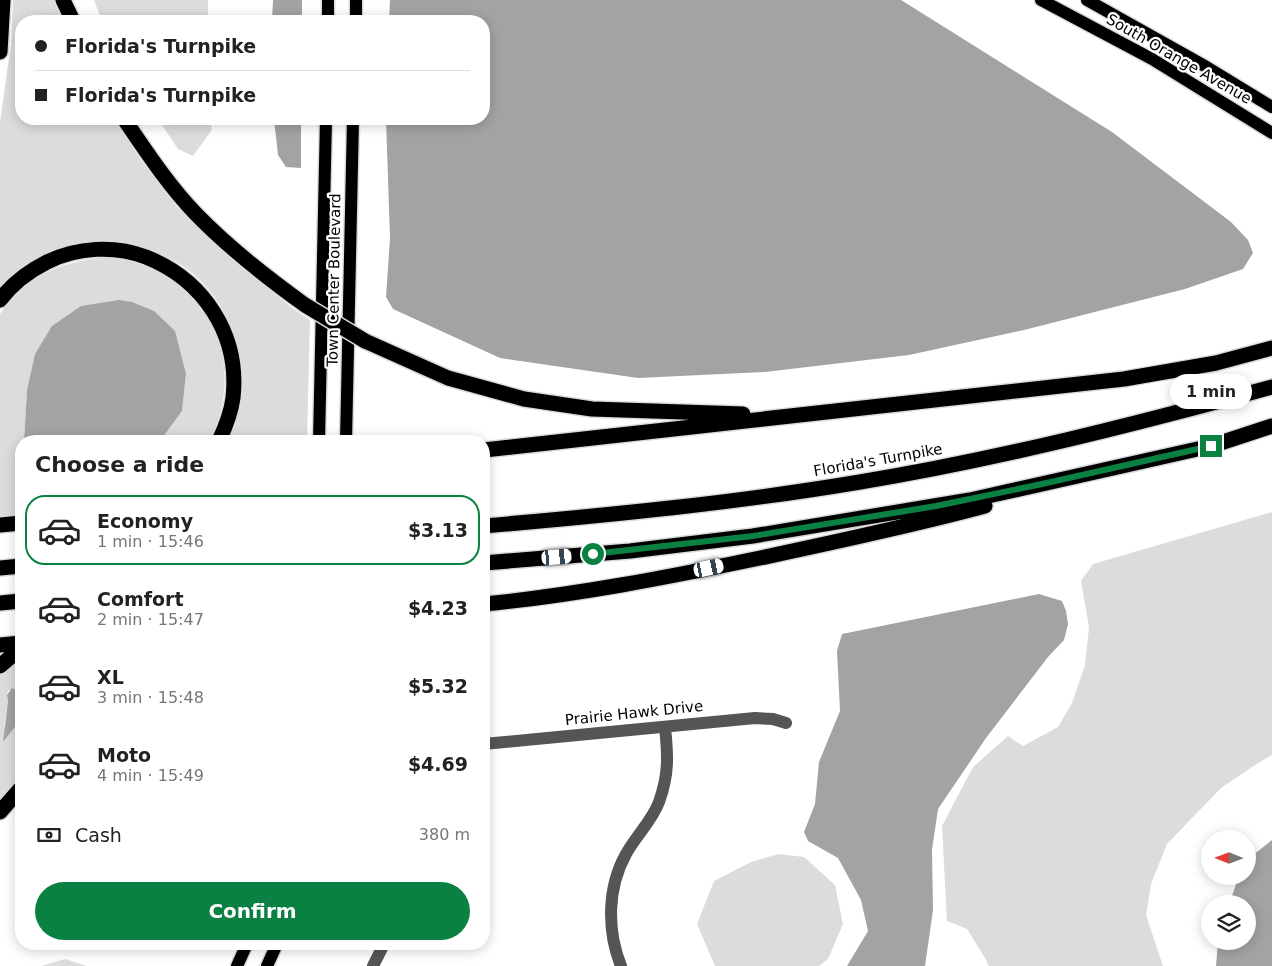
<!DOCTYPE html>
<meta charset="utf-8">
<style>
:root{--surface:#fff;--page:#f2f2f2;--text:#222;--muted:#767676;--line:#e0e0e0;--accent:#0b8043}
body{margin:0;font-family:"DejaVu Sans",sans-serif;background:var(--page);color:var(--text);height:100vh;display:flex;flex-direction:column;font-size:19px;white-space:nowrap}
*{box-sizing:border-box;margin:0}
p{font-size:16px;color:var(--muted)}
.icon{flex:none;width:28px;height:28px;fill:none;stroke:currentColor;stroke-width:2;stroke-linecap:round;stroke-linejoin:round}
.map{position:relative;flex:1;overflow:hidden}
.drawer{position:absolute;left:15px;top:435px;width:475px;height:515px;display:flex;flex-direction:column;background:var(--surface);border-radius:20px;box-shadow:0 2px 12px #0003}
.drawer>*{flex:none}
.banner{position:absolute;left:15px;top:15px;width:475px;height:110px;border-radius:20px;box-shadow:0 2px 12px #0003;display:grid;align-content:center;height:110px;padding:0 20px;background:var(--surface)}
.needle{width:32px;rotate:271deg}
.tools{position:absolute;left:1201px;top:830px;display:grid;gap:10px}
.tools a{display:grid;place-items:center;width:55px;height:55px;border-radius:50%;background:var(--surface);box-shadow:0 2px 12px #0003;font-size:25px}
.end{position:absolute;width:22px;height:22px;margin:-11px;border:6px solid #0b8043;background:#fff;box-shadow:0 0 0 2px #fff}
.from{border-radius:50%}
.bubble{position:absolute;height:35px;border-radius:18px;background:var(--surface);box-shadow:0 2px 12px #0003;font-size:16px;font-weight:800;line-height:35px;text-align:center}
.car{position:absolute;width:15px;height:30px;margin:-15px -8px;border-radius:6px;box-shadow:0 0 4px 1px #0007;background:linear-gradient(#fff 24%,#345 0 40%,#fff 0 76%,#345 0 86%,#fff 0)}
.banner b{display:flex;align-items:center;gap:18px;height:48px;font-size:19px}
.banner b+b{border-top:1px solid var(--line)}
.banner i{width:12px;height:12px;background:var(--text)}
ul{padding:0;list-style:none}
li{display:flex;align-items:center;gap:15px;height:70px;margin:0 10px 8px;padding:0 10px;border:2px solid transparent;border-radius:20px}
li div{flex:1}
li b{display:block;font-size:19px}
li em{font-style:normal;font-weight:800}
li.selected{border-color:var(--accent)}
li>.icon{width:45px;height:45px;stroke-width:1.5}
h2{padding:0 20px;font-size:22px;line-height:60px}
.pay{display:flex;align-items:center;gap:12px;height:55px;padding:0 20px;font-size:19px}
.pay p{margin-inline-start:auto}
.button{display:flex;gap:10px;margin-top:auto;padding:10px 20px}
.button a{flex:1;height:58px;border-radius:30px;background:var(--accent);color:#fff;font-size:20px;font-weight:800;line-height:58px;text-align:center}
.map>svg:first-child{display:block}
.green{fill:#dcdcdc}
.water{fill:#a3a3a3}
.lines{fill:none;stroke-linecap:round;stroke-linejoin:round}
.major-casing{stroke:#dbdbdb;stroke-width:15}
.highway-casing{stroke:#dbdbdb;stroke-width:18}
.minor{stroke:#555;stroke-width:12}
.major{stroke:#000;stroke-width:12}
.highway{stroke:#000;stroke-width:15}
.highway-bridge-casing{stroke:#dbdbdb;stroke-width:18;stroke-linecap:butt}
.highway-bridge{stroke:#000;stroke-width:15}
.route{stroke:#0b8043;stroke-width:6}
.labels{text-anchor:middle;stroke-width:4.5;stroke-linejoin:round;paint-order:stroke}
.street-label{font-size:15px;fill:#000;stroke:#fff}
</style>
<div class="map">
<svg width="1272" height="966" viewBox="0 0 1272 966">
<rect width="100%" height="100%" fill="#fff"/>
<!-- green -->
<path class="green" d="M13 0H54L62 21H21V119H114L143 163 177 207 225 253 292 308 310 320 307 441H228C242 414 246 379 238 349 232 324 221 302 203 283 158 236 79 229 25 265 16 272 8 280 0 288V122L11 44Z
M94 0H208V21H102Z
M158 119H210L212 130 193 156 178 149Z
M110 257C127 260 145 264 161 272 223 304 241 382 209 441H160L182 411 186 374 35 354 27 390 24 441H21V518L0 520V314C26 275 65 260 110 257Z
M1272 512V755L1255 765 1221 788 1167 844 1151 884 1146 915 1163 966H989L985 958 967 929 947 921 942 826 973 767 1008 736 1023 746 1058 727 1072 703 1085 665 1089 627 1081 581 1093 564Z
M21 652V691L15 688 8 691 7 695 8 701 4 727 16 724 21 719V776L0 800V654Z
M778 854 804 857 835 885 843 924 828 959 819 966H715L697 924 714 881 751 862Z
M65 959 87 966H41Z"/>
<!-- water -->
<path class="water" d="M273 0H302V21H272Z
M390 0H901L1112 132 1231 222 1248 240 1253 253 1243 269 1185 289 1024 330 909 355 765 372 638 378 500 358 393 309 386 297 390 238 386 119H484V21H389Z
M274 119H301V168L286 167 278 155Z
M119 300 132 302 154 311 175 331 186 374 182 411 160 441H24L27 390 35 354 52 326 81 306Z
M1039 594 1062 601 1066 611 1068 624 1064 640 1048 657 986 738 938 809 932 850 933 910 925 966H847L868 931 861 900 838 858 808 841 804 832 815 804 819 762 840 711 837 651 842 634Z
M12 688 21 691V719L3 742 8 701 7 695Z
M1272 840V966H1216L1218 941H1248V904H1229L1239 876H1248V859Z"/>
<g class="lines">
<!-- major casing -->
<g class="major-casing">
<path id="major" d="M1041 0 1152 59 1272 133
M1087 0 1203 65 1272 107
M328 21V0
M356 21V0
M319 441 326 119
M346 441 353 119
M237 966 247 944
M267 966 277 944"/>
</g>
<!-- highway casing -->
<g class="highway-casing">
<path id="highway" d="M63 0 73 21
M0 52 3 0
M124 119C146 151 168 185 196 214 229 248 266 277 305 305
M0 300C12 284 29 271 47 262 77 247 115 245 146 257 204 280 240 335 233 398 231 413 225 428 219 441
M365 341 448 378 524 399 592 409 743 414
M484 450 1124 379 1216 363 1272 348
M0 525 21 523
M484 526C610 515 735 503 860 482 999 459 1136 424 1272 387
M484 563 630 551 753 536 970 500 1211 446 1272 426
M0 568 21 566
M0 603 21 601
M484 604C577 595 669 577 760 558 835 542 911 526 985 506
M0 645 21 643
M0 666 21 648
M0 812 21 788"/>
</g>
<!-- minor -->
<path class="minor" d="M484 744 755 718 773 719 786 723
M373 966 384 944
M621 966C607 931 607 888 626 854 635 837 652 821 659 802 669 774 668 756 665 727"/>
<!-- major -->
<use href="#major" class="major"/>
<!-- highway -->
<use href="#highway" class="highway"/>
<!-- highway-bridge casing -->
<g class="highway-bridge-casing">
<path id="highway-bridge" d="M305 305 365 341"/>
</g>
<!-- highway-bridge -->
<use href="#highway-bridge" class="highway-bridge"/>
</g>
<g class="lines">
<!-- route -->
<path class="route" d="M593 554 753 536 936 506 1042 484 1211 446"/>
</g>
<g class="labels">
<!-- street labels -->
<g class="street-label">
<text transform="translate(1179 59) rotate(30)" y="5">South Orange Avenue</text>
<text transform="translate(334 280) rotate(-89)" y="5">Town Center Boulevard</text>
<text transform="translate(878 460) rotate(-10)" y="5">Florida's Turnpike</text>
<text transform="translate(634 713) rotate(-6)" y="5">Prairie Hawk Drive</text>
</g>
</g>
</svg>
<div class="tools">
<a><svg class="needle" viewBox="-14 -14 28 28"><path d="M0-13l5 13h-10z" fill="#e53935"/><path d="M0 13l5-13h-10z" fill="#767676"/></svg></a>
<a><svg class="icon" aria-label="layers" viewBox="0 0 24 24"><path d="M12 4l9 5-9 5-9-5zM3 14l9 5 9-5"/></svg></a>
</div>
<i class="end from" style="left:593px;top:554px"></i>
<i class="end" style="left:1211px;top:446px"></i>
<div class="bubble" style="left:1170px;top:374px;width:82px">1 min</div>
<i class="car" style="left:557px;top:557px;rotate:85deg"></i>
<i class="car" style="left:709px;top:568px;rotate:78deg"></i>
<div class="banner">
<b><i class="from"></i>Florida's Turnpike</b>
<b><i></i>Florida's Turnpike</b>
</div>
<section class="drawer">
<h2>Choose a ride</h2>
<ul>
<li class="selected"><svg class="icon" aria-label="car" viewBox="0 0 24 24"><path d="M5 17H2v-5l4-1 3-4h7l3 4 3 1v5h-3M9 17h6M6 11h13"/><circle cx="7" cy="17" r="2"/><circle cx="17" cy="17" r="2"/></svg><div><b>Economy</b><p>1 min · 15:46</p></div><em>$3.13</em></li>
<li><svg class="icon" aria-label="car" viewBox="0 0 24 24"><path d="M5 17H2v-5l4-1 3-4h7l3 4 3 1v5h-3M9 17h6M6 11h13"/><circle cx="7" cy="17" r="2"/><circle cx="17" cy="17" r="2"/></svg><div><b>Comfort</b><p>2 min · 15:47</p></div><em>$4.23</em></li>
<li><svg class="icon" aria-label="car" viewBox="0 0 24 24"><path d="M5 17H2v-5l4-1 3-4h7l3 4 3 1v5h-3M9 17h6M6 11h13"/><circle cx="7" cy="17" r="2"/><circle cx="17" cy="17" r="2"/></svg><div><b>XL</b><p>3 min · 15:48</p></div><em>$5.32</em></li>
<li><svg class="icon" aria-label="car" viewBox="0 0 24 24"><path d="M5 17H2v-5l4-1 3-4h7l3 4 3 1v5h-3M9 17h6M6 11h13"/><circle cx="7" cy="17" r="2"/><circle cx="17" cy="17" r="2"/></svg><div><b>Moto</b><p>4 min · 15:49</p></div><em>$4.69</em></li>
</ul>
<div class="pay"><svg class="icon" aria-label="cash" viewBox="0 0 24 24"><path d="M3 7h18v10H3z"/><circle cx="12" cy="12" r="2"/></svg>Cash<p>380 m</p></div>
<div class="button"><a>Confirm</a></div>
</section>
</div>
